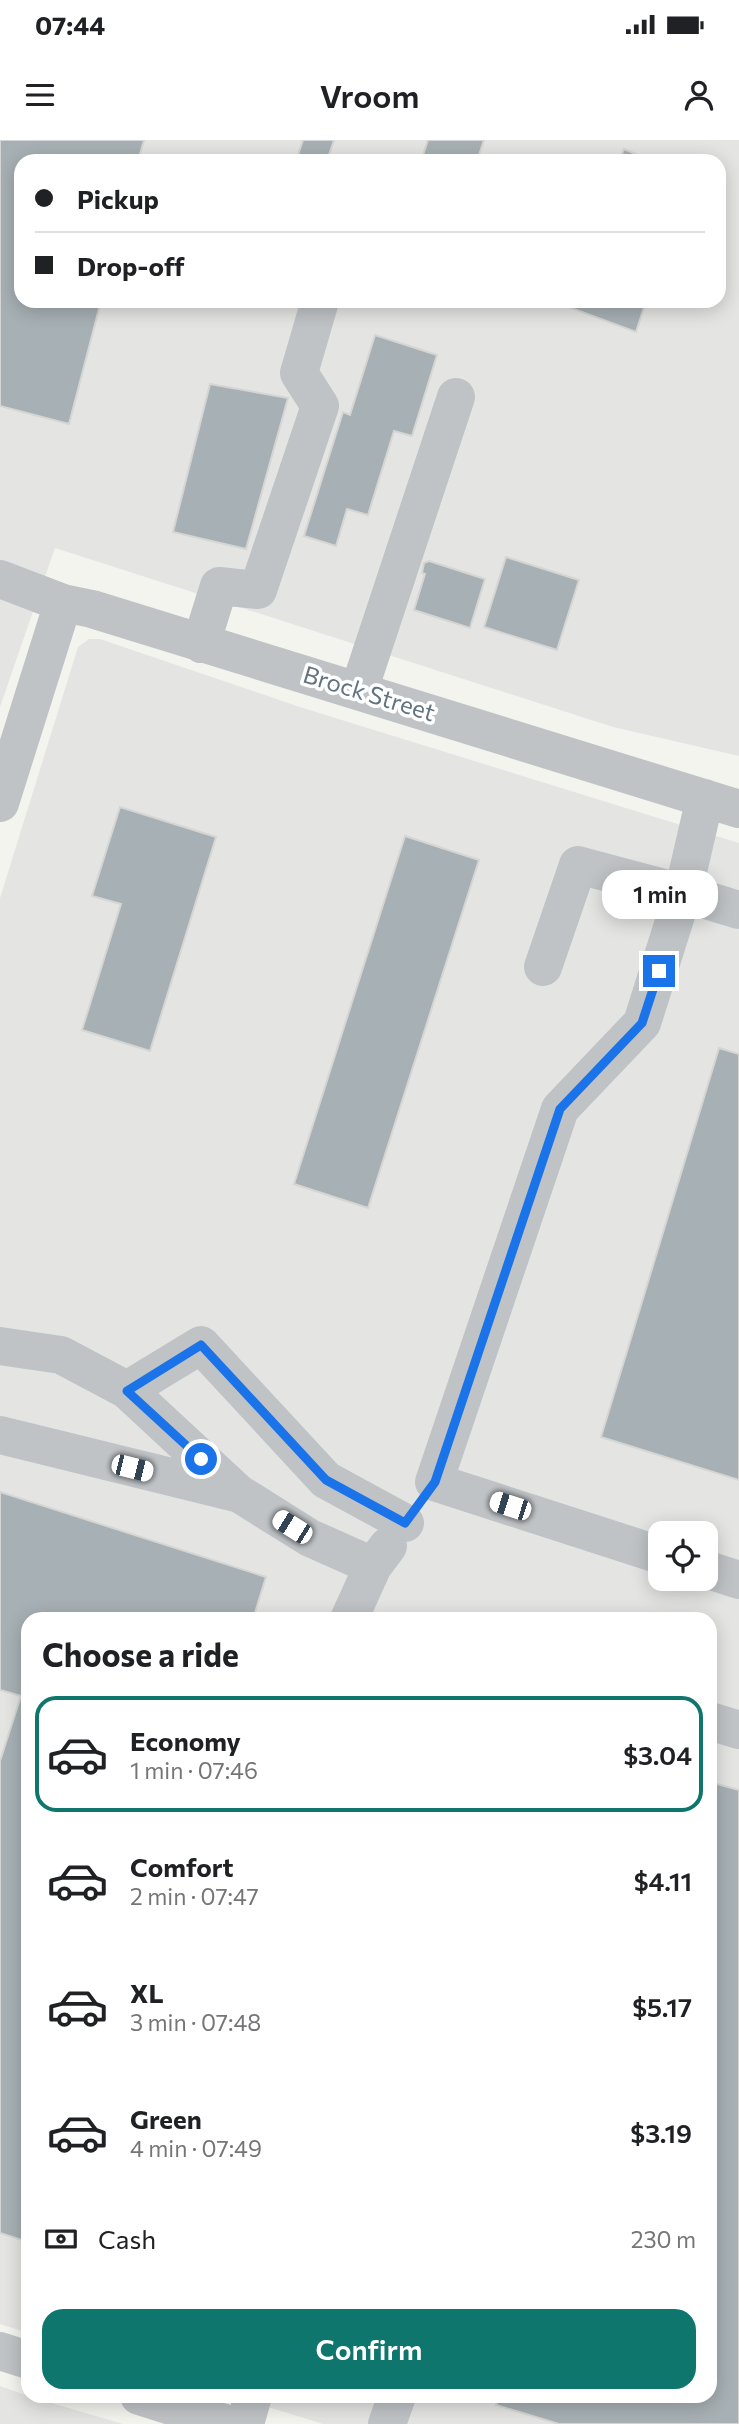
<!DOCTYPE html>
<meta charset="utf-8">
<style>
:root{--surface:#fff;--page:#f2f2f2;--text:#202124;--muted:#757577;--line:#e0e0e0;--accent:#0f766e}
body{margin:0;font-family:Commissioner,sans-serif;background:var(--page);color:var(--text);height:100vh;display:flex;flex-direction:column;font-size:26px;white-space:nowrap}
*{box-sizing:border-box;margin:0}
p{font-size:23px;color:var(--muted)}
.icon{flex:none;width:38px;height:38px;fill:none;stroke:currentColor;stroke-width:2;stroke-linecap:round;stroke-linejoin:round}
.map{position:relative;flex:1;overflow:hidden}
.details{position:absolute;left:21px;top:1472px;width:696px;height:791px;display:flex;flex-direction:column;background:var(--surface);border-radius:21px;box-shadow:0 4px 18px #0003}
.details>*{flex:none}
.banner{position:absolute;left:14px;top:14px;width:712px;height:154px;border-radius:21px;box-shadow:0 4px 18px #0003;display:grid;align-content:center;height:154px;padding:0 21px;background:var(--surface)}
.controls{position:absolute;left:648px;top:1381px;display:grid;gap:14px}
.controls a{display:grid;place-items:center;width:70px;height:70px;border-radius:14px;background:var(--surface);box-shadow:0 4px 18px #0003;font-size:35px}
.end{position:absolute;width:32px;height:32px;margin:-16px;border:9px solid #1a73e8;background:#fff;box-shadow:0 0 0 4px #fff}
.from{border-radius:50%}
.bubble{position:absolute;height:49px;border-radius:21px;background:var(--surface);box-shadow:0 4px 18px #0003;font-size:23px;font-weight:600;line-height:49px;text-align:center}
.car{position:absolute;width:21px;height:42px;margin:-21px -10px;border-radius:9px;box-shadow:0 0 5px 2px #0007;background:linear-gradient(#fff 24%,#345 0 40%,#fff 0 76%,#345 0 86%,#fff 0)}
.banner b{display:flex;align-items:center;gap:24px;height:66px;font-size:26px}
.banner b+b{border-top:2px solid var(--line)}
.banner i{width:18px;height:18px;background:var(--text)}
ul{padding:0;list-style:none}
li{display:flex;align-items:center;gap:21px;height:116px;margin:0 14px 10px;padding:0 7px;border:4px solid transparent;border-radius:21px}
li div{flex:1}
li b{display:block;font-size:26px}
li em{font-style:normal;font-weight:600}
li.current{border-color:var(--accent)}
li>.icon{width:63px;height:63px;stroke-width:1.5}
h2{padding:0 21px;font-size:32px;line-height:84px}
.pay{display:flex;align-items:center;gap:18px;height:77px;padding:0 21px;font-size:26px}
.pay p{margin-inline-start:auto}
.action{display:flex;gap:14px;margin-top:auto;padding:14px 21px}
.action a{flex:1;height:80px;border-radius:21px;background:var(--accent);color:#fff;font-size:28px;font-weight:600;line-height:80px;text-align:center}
.status{display:flex;justify-content:space-between;align-items:center;height:49px;padding:0 35px;background:var(--surface);direction:ltr}
.status svg{height:19px;fill:currentColor}
header{display:flex;justify-content:space-between;align-items:center;height:91px;padding:0 21px;background:var(--surface);font-size:32px;font-weight:600}
.map>svg:first-child{display:block}
.built{fill:#e4e5e3;fill-rule:evenodd}
.building{fill:#a7b0b4;stroke:#d5d5d3;stroke-width:2}
.lines{fill:none;stroke-linecap:round;stroke-linejoin:round}
.minor{stroke:#bfc3c6;stroke-width:38}
.route{stroke:#1a73e8;stroke-width:9}
.labels{text-anchor:middle;stroke-width:7;stroke-linejoin:round;paint-order:stroke}
.street-label{font-size:24px;fill:#627481;stroke:#fff}
</style>
<div class="status"><b>07:44</b><svg viewBox="0 0 49 12"><path d="M0 12V9h3v3zM5 12V6h3v6zM10 12V3h3v9zM15 12V0h3v12zM26 1h20v11H26zM47 4h2v5h-2z"/></svg></div>
<header><svg class="icon" aria-label="menu" viewBox="0 0 24 24"><path d="M4 6h16M4 12h16M4 18h16"/></svg>Vroom<svg class="icon" aria-label="person" viewBox="0 0 24 24"><circle cx="12" cy="8" r="4"/><path d="M4 21q1-7 8-7t8 7"/></svg></header>
<div class="map">
<svg width="739" height="2284" viewBox="0 0 739 2284">
<rect width="100%" height="100%" fill="#f4f4ef"/>
<!-- built -->
<path class="built" d="M0 0H739V616L613 587 55 408 0 567ZM21 21H719V161H21Z
M89 499H100L300 567 739 703V2284H323L232 2256H710V1479H28V2193L0 2184V758L78 507ZM660 1393H705V1438H660Z
M0 2246 28 2256 123 2284H0Z"/>
<!-- building -->
<path class="building" d="M0 0H144L138 21H21V161H101L69 284 0 266Z
M303 0H334L327 21H296Z
M428 0H484L477 21H421Z
M624 9 652 21H619Z
M565 161H646L636 192 563 165Z
M375 195 437 215 412 296 394 291 368 375 347 369 336 406 304 396 343 272 350 275Z
M210 244 288 258 246 409 173 392Z
M506 417 579 440 557 510 484 487Z
M429 421 485 439 470 488 414 470 425 434 422 433 424 423Z
M120 667 216 697 150 911 82 890 121 764 92 756Z
M405 696 479 720 368 1068 294 1044Z
M719 908 739 914V1340L601 1297Z
M0 1352 266 1437 253 1479H28V2102L0 2093V1621L21 1556 0 1550Z
M710 1642 739 1650V2284H559L496 2265 499 2256H710Z"/>
<g class="lines">
<!-- minor -->
<path class="minor" d="M0 439 63 463 92 469 739 669
M201 504 219 446 258 450 320 266 299 233 320 161
M359 550 456 257
M0 663 63 463
M543 827 578 725 683 753 705 658
M0 1206 61 1215 127 1250 238 1353 310 1398 373 1426
M127 1250 201 1205 326 1340 405 1383
M0 1295 236 1353
M660 1415 434 1342 560 969 642 883 683 753 739 770
M705 1429 739 1440
M349 1479 373 1426 388 1406
M710 1581 739 1590
M0 2211 28 2220
M139 2256 228 2284
M245 2284 253 2256
M387 2284 397 2256"/>
</g>
<g class="lines">
<!-- route -->
<path class="route" d="M201 1319 127 1251 201 1205 326 1340 405 1383 435 1342 560 969 642 883 659 831"/>
</g>
<g class="labels">
<!-- street labels -->
<g class="street-label">
<text transform="translate(369 554) rotate(17)" y="8">Brock Street</text>
</g>
</g>
</svg>
<div class="controls">
<a><svg class="icon" aria-label="locate" viewBox="0 0 24 24"><circle cx="12" cy="12" r="6"/><path d="M12 2v4M12 18v4M2 12h4M18 12h4"/></svg></a>
</div>
<i class="end from" style="left:201px;top:1319px"></i>
<i class="end" style="left:659px;top:831px"></i>
<div class="bubble" style="left:602px;top:730px;width:116px">1 min</div>
<i class="car" style="left:132px;top:1328px;rotate:104deg"></i>
<i class="car" style="left:510px;top:1366px;rotate:288deg"></i>
<i class="car" style="left:292px;top:1387px;rotate:302deg"></i>
<div class="banner">
<b><i class="from"></i>Pickup</b>
<b><i></i>Drop-off</b>
</div>
<section class="details">
<h2>Choose a ride</h2>
<ul>
<li class="current"><svg class="icon" aria-label="car" viewBox="0 0 24 24"><path d="M5 17H2v-5l4-1 3-4h7l3 4 3 1v5h-3M9 17h6M6 11h13"/><circle cx="7" cy="17" r="2"/><circle cx="17" cy="17" r="2"/></svg><div><b>Economy</b><p>1 min · 07:46</p></div><em>$3.04</em></li>
<li><svg class="icon" aria-label="car" viewBox="0 0 24 24"><path d="M5 17H2v-5l4-1 3-4h7l3 4 3 1v5h-3M9 17h6M6 11h13"/><circle cx="7" cy="17" r="2"/><circle cx="17" cy="17" r="2"/></svg><div><b>Comfort</b><p>2 min · 07:47</p></div><em>$4.11</em></li>
<li><svg class="icon" aria-label="car" viewBox="0 0 24 24"><path d="M5 17H2v-5l4-1 3-4h7l3 4 3 1v5h-3M9 17h6M6 11h13"/><circle cx="7" cy="17" r="2"/><circle cx="17" cy="17" r="2"/></svg><div><b>XL</b><p>3 min · 07:48</p></div><em>$5.17</em></li>
<li><svg class="icon" aria-label="car" viewBox="0 0 24 24"><path d="M5 17H2v-5l4-1 3-4h7l3 4 3 1v5h-3M9 17h6M6 11h13"/><circle cx="7" cy="17" r="2"/><circle cx="17" cy="17" r="2"/></svg><div><b>Green</b><p>4 min · 07:49</p></div><em>$3.19</em></li>
</ul>
<div class="pay"><svg class="icon" aria-label="cash" viewBox="0 0 24 24"><path d="M3 7h18v10H3z"/><circle cx="12" cy="12" r="2"/></svg>Cash<p>230 m</p></div>
<div class="action"><a>Confirm</a></div>
</section>
</div>
